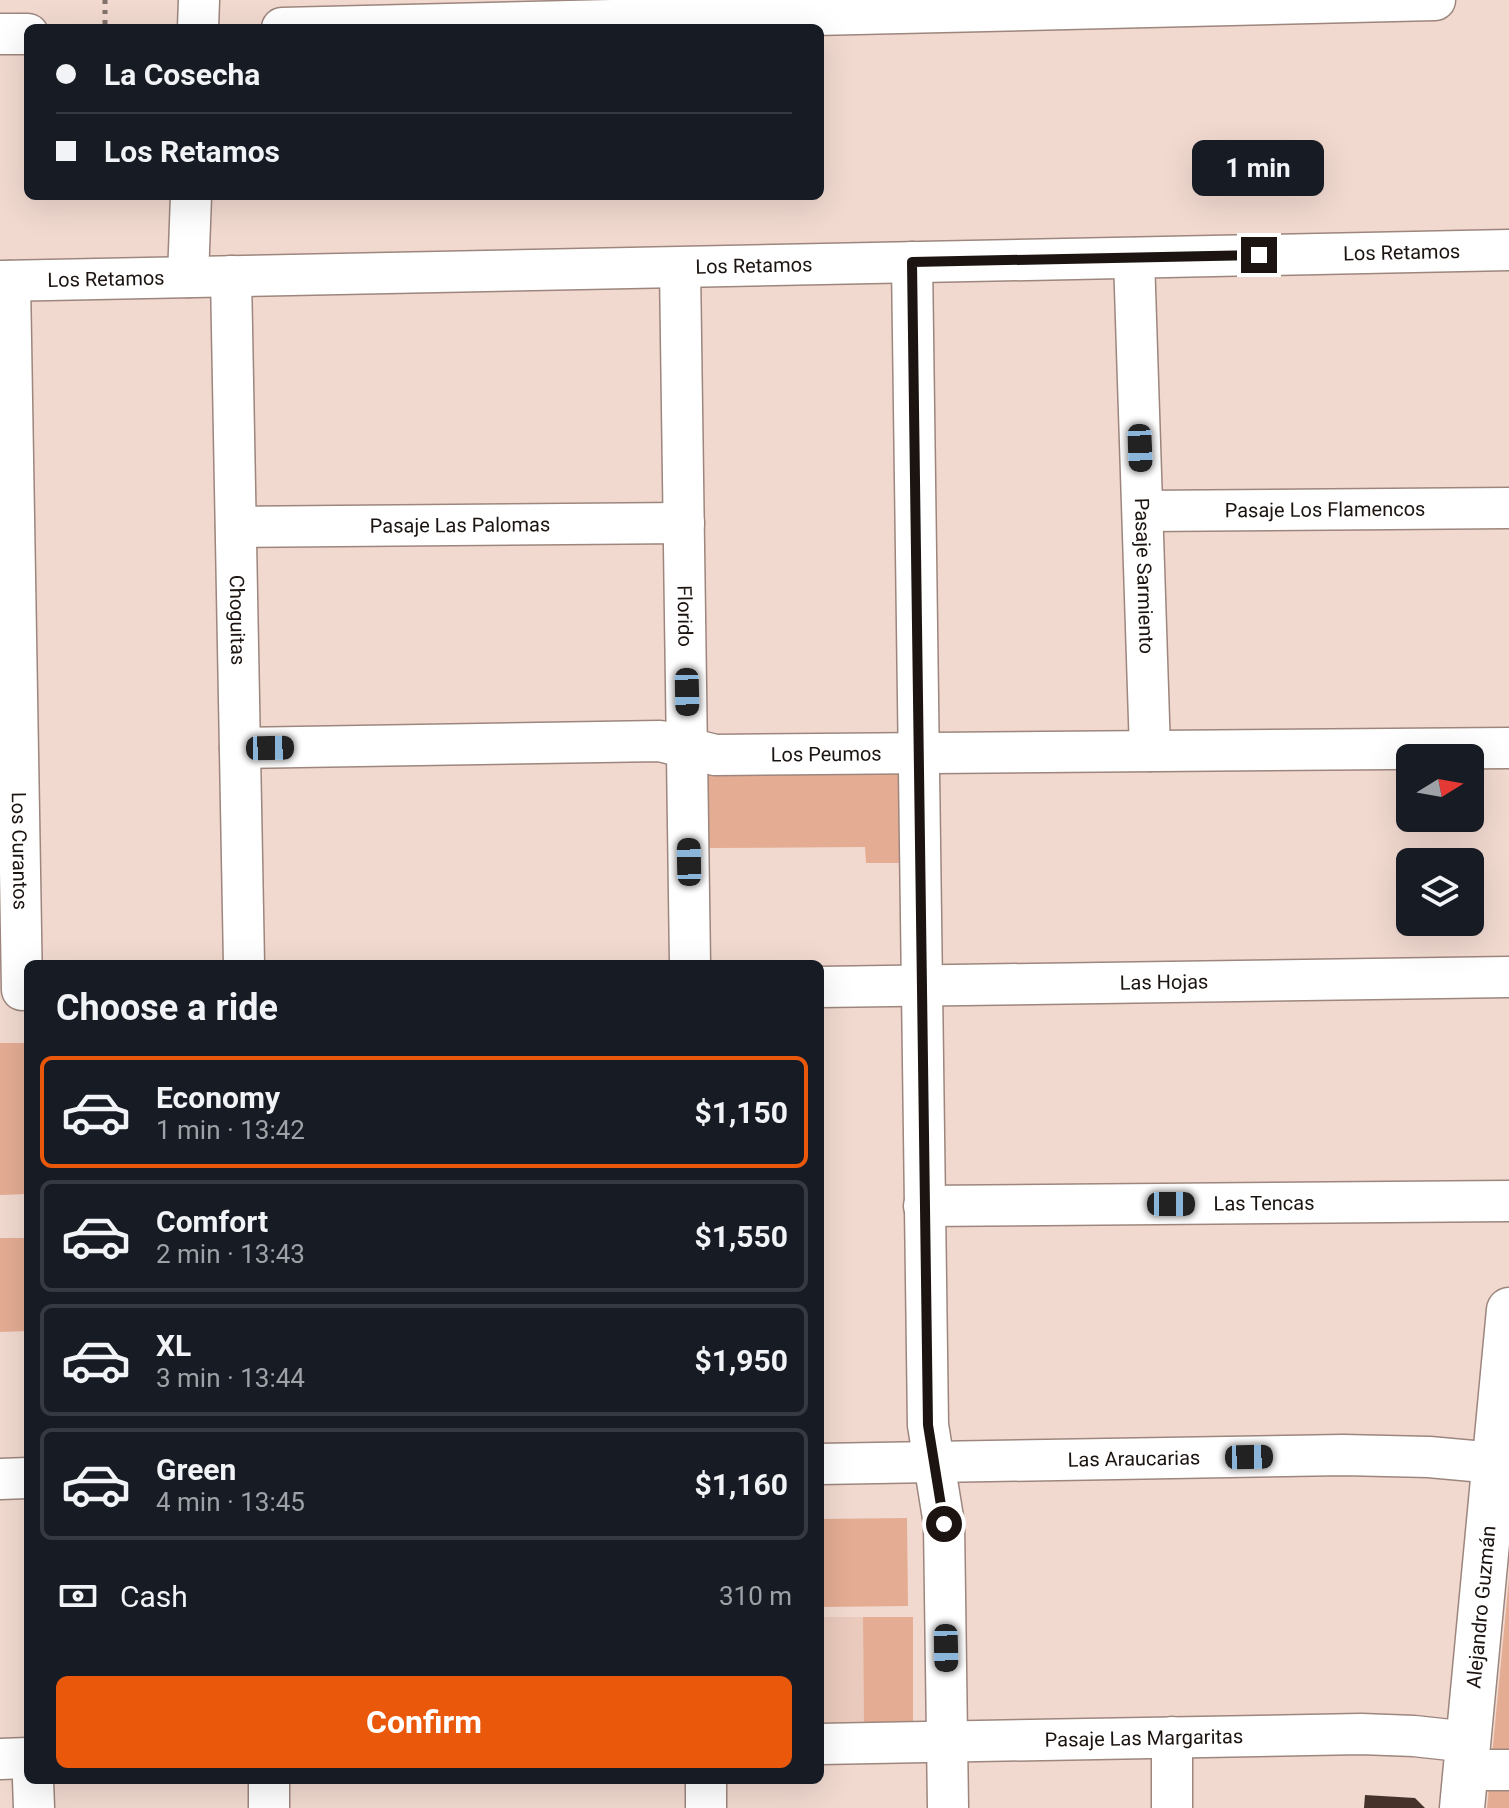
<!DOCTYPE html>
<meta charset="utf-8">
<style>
:root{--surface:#171b24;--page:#20242c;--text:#f1f3f6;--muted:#9ea1a6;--line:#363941;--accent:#ea580c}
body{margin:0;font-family:Roboto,sans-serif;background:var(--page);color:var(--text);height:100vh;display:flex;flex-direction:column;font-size:30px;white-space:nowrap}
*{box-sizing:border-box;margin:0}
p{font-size:26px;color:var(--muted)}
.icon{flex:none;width:44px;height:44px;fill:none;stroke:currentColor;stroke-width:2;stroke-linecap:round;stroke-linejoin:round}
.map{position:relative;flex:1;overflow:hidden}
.drawer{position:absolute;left:24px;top:960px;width:800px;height:824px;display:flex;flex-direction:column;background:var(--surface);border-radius:12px;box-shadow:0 8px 32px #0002}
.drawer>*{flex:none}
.guide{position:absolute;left:24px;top:24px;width:800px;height:176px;border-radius:12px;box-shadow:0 8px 32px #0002;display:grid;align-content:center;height:176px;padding:0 32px;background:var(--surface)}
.needle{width:52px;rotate:79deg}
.controls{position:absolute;left:1396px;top:744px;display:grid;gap:16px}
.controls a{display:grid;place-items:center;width:88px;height:88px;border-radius:12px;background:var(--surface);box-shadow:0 8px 32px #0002;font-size:40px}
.end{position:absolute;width:36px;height:36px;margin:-18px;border:10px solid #1c1410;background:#fff;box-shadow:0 0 0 4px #fff}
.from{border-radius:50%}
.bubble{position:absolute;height:56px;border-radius:12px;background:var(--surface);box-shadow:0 8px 32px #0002;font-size:26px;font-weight:700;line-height:56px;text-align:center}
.car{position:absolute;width:24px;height:48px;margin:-24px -12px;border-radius:10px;box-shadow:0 0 6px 2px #0007;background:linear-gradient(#222 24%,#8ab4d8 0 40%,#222 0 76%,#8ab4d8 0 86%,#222 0)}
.guide b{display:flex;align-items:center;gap:28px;height:76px;font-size:30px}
.guide b+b{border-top:2px solid var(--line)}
.guide i{width:20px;height:20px;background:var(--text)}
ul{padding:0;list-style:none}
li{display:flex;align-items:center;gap:24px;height:112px;margin:0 16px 12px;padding:0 16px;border:4px solid var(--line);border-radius:12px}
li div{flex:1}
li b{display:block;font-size:30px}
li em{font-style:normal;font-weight:700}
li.current{border-color:var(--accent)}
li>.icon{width:72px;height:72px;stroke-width:1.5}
h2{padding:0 32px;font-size:36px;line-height:96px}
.pay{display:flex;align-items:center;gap:20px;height:88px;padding:0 32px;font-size:30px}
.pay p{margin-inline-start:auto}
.button{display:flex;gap:16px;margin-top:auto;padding:16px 32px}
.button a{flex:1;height:92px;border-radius:12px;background:var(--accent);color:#fff;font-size:32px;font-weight:700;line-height:92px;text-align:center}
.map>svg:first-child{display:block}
.built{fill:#eacabd}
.green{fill:#e4ac93}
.building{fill:#45332b}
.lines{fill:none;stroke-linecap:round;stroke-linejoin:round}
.minor-casing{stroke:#9c867d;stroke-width:43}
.tertiary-casing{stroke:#9c867d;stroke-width:47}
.path{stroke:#81726b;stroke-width:5;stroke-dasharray:4 6;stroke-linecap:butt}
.minor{stroke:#fff;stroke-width:40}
.tertiary{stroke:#fff;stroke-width:44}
.route{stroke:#1c1410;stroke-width:10}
.labels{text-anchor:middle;stroke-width:8;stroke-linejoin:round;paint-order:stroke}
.street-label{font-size:20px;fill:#1c1410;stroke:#fee6dc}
</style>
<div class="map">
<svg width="1509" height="1808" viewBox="0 0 1509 1808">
<rect width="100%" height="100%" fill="#f1d9cf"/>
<!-- built -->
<path class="built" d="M820 1617H863L864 1733H820Z"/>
<!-- green -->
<path class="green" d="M907 768 908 863H866L865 847 707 848V770Z
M0 1043H28V1194L0 1195Z
M0 1238H28V1331L0 1332Z
M907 1518 908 1606 820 1607V1519Z
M1509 1578V1808H1487Z
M863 1617H913V1733H864Z"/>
<!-- building -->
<path class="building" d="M1365 1795 1415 1798 1425 1808H1364Z"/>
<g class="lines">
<!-- minor casing -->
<g class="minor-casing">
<g id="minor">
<path d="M198 28 199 0"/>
<path d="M282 28 1435 0"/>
<path d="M0 34H28"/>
<path id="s1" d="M1134 258 1150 751"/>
<path d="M912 262 928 1425 944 1524 948 1808"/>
<path id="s2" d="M680 268 690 964"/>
<path id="s3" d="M231 276 244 964"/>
<path d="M188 277 191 196"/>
<path id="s4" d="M0 281 1509 250"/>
<path id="s5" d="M10 281 22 990"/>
<path id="s6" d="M1143 511 1509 508"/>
<path id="s7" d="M236 527 684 523"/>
<path id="s8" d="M240 748 660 741 715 755 1509 748"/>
<path id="s9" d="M820 987 1509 977"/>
<path id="s10" d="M924 1206 1509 1201"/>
<path id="s11" d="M820 1464 1343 1455 1429 1457 1495 1463"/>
<path d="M0 1479 28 1478"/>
<path d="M1172 1737V1808"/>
<path id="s12" d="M820 1744 1361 1734 1414 1736 1469 1742"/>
<path d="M0 1759 28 1758"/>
<path d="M1466 1770H1509"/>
<path d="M33 1780 34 1808"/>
<path d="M269 1780V1808"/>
<path d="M706 1780V1808"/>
</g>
</g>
<!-- tertiary casing -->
<g class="tertiary-casing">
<g id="tertiary">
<path id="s13" d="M1462 1808 1509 1310"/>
</g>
</g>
<!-- path -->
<path class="path" d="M105 0V28"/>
<!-- minor -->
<use href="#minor" class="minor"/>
<!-- tertiary -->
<use href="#tertiary" class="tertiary"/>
</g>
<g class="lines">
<!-- route -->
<path class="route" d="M944 1524 928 1425 912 262 1259 255"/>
</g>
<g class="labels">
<!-- street labels -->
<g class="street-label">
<text dy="7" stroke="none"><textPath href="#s4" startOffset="1402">Los Retamos</textPath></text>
<text dy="7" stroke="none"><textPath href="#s4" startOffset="754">Los Retamos</textPath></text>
<text dy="7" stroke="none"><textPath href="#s4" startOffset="106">Los Retamos</textPath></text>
<text dy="7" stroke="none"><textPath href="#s6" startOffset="182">Pasaje Los Flamencos</textPath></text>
<text dy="7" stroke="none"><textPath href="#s7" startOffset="224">Pasaje Las Palomas</textPath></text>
<text dy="7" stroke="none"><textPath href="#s1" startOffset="318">Pasaje Sarmiento</textPath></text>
<text dy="7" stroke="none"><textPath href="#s2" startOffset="348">Florido</textPath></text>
<text dy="7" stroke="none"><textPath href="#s3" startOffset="344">Choguitas</textPath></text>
<text dy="7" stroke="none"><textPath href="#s8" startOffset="588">Los Peumos</textPath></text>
<text dy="7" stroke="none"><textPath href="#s5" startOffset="570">Los Curantos</textPath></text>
<text dy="7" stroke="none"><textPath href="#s9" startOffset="344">Las Hojas</textPath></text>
<text dy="7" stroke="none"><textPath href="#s10" startOffset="340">Las Tencas</textPath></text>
<text dy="7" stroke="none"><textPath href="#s11" startOffset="314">Las Araucarias</textPath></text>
<text dy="7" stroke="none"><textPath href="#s13" startOffset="202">Alejandro Guzmán</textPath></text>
<text dy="7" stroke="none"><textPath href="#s12" startOffset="324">Pasaje Las Margaritas</textPath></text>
</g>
</g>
</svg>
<div class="controls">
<a><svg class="needle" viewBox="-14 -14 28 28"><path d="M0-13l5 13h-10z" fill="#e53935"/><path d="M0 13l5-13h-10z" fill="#9ea1a6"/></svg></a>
<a><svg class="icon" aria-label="layers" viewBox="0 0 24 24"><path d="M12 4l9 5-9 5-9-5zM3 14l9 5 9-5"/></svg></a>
</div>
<i class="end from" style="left:944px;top:1524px"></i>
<i class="end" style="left:1259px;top:255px"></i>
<div class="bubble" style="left:1192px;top:140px;width:132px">1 min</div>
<i class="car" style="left:1140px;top:448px;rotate:178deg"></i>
<i class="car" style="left:687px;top:692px;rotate:179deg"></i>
<i class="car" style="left:270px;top:748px;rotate:89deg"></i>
<i class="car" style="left:689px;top:862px;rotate:359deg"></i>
<i class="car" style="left:1171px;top:1204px;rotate:90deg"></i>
<i class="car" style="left:1249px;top:1457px;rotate:89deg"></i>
<i class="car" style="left:946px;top:1648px;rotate:179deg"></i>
<div class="guide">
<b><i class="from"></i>La Cosecha</b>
<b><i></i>Los Retamos</b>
</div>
<section class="drawer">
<h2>Choose a ride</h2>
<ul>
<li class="current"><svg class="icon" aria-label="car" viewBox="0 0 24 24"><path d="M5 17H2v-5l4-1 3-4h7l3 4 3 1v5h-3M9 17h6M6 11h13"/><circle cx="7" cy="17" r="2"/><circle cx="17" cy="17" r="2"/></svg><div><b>Economy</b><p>1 min · 13:42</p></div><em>$1,150</em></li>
<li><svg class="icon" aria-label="car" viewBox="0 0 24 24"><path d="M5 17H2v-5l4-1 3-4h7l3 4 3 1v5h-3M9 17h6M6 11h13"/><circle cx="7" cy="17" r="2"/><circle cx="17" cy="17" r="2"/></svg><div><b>Comfort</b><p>2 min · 13:43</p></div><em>$1,550</em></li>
<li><svg class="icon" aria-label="car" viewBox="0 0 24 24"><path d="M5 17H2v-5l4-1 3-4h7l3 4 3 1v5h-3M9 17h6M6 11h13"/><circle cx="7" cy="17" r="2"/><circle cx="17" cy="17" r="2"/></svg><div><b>XL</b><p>3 min · 13:44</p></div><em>$1,950</em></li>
<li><svg class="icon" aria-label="car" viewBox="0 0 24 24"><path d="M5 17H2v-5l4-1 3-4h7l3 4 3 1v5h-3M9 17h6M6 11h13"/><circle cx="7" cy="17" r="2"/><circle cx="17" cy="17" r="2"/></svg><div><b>Green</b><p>4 min · 13:45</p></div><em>$1,160</em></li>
</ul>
<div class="pay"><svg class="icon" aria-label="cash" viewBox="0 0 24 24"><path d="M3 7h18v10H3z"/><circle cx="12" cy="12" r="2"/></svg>Cash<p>310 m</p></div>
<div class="button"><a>Confirm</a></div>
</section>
</div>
